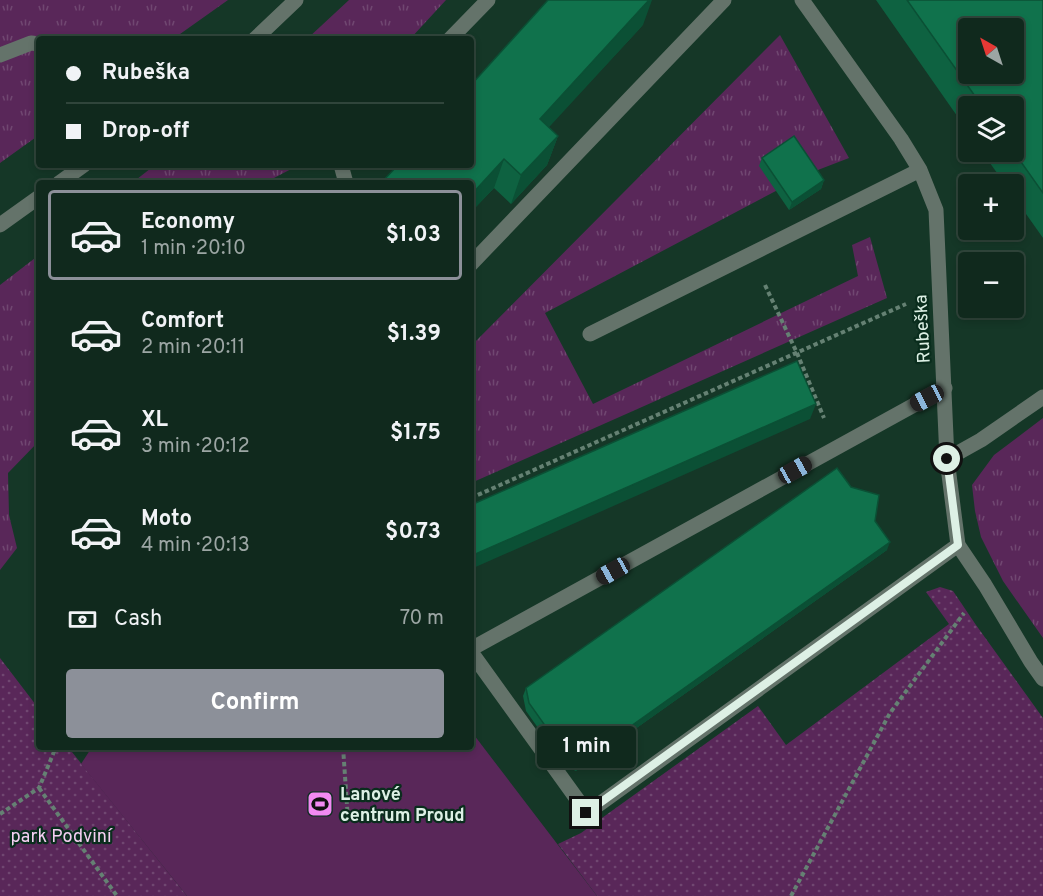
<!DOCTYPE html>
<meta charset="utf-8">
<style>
:root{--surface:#10291d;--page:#1e352a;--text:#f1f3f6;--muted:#9ca6a4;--line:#30453b;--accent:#8c9099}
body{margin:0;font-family:Overpass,sans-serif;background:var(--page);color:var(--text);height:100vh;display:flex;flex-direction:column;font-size:22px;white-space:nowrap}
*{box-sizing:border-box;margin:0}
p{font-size:20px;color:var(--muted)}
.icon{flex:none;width:33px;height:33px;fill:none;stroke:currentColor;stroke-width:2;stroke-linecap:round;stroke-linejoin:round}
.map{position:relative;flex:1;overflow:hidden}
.drawer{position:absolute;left:36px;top:180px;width:438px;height:570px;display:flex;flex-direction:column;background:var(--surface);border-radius:6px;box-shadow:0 3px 9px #0003,0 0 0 2px var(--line)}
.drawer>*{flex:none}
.hud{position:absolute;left:36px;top:36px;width:438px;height:132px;border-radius:6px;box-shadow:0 3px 9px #0003,0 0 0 2px var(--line);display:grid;align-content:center;height:132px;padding:0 30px;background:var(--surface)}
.needle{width:39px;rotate:321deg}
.tools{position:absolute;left:958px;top:18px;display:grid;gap:12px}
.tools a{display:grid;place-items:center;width:66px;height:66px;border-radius:6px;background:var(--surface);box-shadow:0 3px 9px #0003,0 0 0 2px var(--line);font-size:30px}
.end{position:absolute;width:27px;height:27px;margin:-14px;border:8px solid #ddf0e5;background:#111;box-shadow:0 0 0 3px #111}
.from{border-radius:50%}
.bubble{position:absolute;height:42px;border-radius:6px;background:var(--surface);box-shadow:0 3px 9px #0003,0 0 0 2px var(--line);font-size:20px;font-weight:700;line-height:42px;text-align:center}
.car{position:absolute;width:18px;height:36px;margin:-18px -9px;border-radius:8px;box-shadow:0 0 4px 2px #0007;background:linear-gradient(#222 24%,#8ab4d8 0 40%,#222 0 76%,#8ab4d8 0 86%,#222 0)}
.hud b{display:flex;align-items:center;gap:21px;height:57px;font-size:22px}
.hud b+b{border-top:2px solid var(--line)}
.hud i{width:15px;height:15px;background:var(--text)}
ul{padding:10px 0 0;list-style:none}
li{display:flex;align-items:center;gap:18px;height:90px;margin:0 12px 9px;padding:0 18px;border:3px solid transparent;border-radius:6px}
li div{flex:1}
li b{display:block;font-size:22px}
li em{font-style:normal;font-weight:700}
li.selected{border-color:var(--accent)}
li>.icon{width:54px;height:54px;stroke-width:1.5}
.pay{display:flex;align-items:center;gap:15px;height:66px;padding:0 30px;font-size:22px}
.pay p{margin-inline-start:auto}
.primary-button{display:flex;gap:12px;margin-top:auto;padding:12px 30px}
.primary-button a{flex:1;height:69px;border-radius:6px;background:var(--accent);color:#fff;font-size:24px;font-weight:700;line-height:69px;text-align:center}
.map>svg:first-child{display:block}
.grass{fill:url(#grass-tufts)}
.park{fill:url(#park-dots)}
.pitch{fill:#592759}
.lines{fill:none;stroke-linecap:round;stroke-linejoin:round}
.path{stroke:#658173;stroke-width:4;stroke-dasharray:4.5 3;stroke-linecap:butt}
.service{stroke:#64736a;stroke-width:15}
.minor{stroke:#64736a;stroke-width:15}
.wall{fill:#0e6241}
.shaded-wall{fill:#0b5035}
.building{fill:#10724c;stroke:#0b5035;stroke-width:1.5;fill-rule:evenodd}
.route{stroke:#ddf0e5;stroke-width:8}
.labels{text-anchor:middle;stroke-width:4.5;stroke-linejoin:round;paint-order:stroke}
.street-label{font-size:18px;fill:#ddf0e5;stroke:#0a2d1d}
.poi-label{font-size:18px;font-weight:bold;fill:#ddf0e5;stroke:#0a2d1d;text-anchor:start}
.park-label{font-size:18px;fill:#f5cff3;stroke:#0a2d1d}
</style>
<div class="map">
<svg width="1043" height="896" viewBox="0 0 1043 896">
<defs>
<pattern id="grass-tufts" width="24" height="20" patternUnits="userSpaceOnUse" patternTransform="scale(1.5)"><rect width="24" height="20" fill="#592759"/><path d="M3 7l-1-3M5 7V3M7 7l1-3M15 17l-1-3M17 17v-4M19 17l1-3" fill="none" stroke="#704771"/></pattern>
<pattern id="park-dots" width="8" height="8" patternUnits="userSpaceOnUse" patternTransform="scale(1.5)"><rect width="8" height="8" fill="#592759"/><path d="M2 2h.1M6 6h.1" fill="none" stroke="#704771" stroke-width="1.8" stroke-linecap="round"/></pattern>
</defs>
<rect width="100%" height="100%" fill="#153727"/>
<!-- grass -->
<path class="grass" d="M0 0H228L173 39H39V135L0 163Z
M349 0H446L410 39H307Z
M780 35 849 158 810 173 545 313 593 404 858 276 852 245 870 237 887 298 471 483V346Z
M155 165H299L272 179 268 183H132Z
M39 255V441L8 473 9 515 17 548 0 570V285Z
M1043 418V638L1003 581 981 537 975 511 972 485 994 455Z"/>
<!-- park -->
<path class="park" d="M940 587 953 591 976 625 1043 718V896H597L558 844 581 833 758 706 786 745 949 624 926 592Z
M0 658 39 709V747H68L187 896H0Z"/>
<!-- pitch -->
<path class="pitch" d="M471 731 597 896H187L81 764 92 747H471Z"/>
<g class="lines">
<!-- path -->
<path class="path" d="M765 285 797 353 824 418
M471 498 906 304
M343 747 348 820
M39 788 117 896
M0 814 39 788 56 747
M791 896 890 713 964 613"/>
<!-- service -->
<path class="service" d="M0 55 31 43 39 44
M471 264 724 0
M471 649 945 388
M471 652 587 813 958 545"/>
<!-- minor -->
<path class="minor" d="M802 0 901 139 920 170 936 210 947 459 958 545 985 585 1031 662 1043 679
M255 39 296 0
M450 39 488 0
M341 165 346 183
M59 183 84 165
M0 225 39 197
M590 334 920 170
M947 459 981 440 1043 397"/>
</g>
<!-- wall -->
<path class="wall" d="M876 0H1043V238L1014 197V184H1005L982 152H1014V106H969V133Z
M643 25 548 127 558 136 547 165 511 204 494 188 471 212V183Z
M762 158 824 180 821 189 789 210 759 166Z
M875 521 887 550 576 771 565 766 526 711 523 696 526 688Z"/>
<!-- shaded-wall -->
<path class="shaded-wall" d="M649 0H652L643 25 529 149 540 119Z
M558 136 547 165 511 204 521 175Z
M504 159 494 188 471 212V195Z
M824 180 821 189 789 210 792 202Z
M816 404 810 419 471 569V556Z
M890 542 887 550 576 771 579 763Z"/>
<!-- building -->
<path class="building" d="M548 0H649L540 119 558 136 521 175 504 159 471 195V183H381L398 165H471V85Z
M907 0H1043V193L1014 152V106H982ZM969 28H1014V74H969Z
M794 136 824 180 792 202 762 158Z
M797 361 816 404 471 556V505Z
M837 468 851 487 879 495 875 521 890 542 579 763 568 758 529 703 526 688Z"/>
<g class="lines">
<!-- route -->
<path class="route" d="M586 813 958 545 947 459"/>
</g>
<!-- icons -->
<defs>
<g id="stadium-square" transform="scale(1.35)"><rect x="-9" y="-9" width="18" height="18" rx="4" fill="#f28af2" stroke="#0a2d1d"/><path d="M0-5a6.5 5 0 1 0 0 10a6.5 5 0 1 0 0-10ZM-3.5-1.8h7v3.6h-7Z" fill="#111"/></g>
</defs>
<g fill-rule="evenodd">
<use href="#stadium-square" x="320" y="804"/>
</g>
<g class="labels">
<!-- street labels -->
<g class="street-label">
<text transform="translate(922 329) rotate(-93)" y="6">Rubeška</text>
</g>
<!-- poi labels -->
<g class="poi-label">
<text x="340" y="800">Lanové<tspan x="340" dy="21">centrum Proud</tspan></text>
</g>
<!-- park labels -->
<g class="park-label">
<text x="61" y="842">park Podviní</text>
</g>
</g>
</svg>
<div class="tools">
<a><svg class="needle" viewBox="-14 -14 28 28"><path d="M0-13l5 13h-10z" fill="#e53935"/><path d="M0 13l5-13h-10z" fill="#9ca6a4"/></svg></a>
<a><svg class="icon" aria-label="layers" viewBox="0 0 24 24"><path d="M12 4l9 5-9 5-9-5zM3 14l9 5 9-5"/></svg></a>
<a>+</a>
<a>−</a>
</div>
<i class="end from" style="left:947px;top:459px"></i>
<i class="end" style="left:586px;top:813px"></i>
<div class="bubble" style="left:537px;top:726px;width:99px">1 min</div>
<i class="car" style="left:927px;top:398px;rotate:242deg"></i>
<i class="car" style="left:795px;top:470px;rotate:61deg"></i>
<i class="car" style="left:613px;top:571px;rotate:241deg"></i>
<div class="hud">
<b><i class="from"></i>Rubeška</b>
<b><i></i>Drop-off</b>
</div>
<section class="drawer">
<ul>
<li class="selected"><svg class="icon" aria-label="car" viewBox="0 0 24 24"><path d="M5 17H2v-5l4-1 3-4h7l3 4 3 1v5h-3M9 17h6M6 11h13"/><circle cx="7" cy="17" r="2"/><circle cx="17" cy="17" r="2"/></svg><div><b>Economy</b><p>1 min · 20:10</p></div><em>$1.03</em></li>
<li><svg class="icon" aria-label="car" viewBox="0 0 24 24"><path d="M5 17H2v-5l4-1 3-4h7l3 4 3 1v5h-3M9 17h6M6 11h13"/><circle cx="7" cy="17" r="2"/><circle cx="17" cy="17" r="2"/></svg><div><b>Comfort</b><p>2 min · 20:11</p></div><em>$1.39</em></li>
<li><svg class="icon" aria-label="car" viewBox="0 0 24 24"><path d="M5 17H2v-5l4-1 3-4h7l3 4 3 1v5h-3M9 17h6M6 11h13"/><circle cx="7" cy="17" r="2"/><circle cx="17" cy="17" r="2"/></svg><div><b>XL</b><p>3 min · 20:12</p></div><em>$1.75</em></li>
<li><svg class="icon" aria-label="car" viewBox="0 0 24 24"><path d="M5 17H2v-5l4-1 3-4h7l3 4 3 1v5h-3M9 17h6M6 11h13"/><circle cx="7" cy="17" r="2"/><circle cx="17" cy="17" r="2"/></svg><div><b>Moto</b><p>4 min · 20:13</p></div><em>$0.73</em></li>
</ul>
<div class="pay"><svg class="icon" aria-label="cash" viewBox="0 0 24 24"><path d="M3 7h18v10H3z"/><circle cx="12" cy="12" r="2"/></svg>Cash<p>70 m</p></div>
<div class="primary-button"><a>Confirm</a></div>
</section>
</div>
